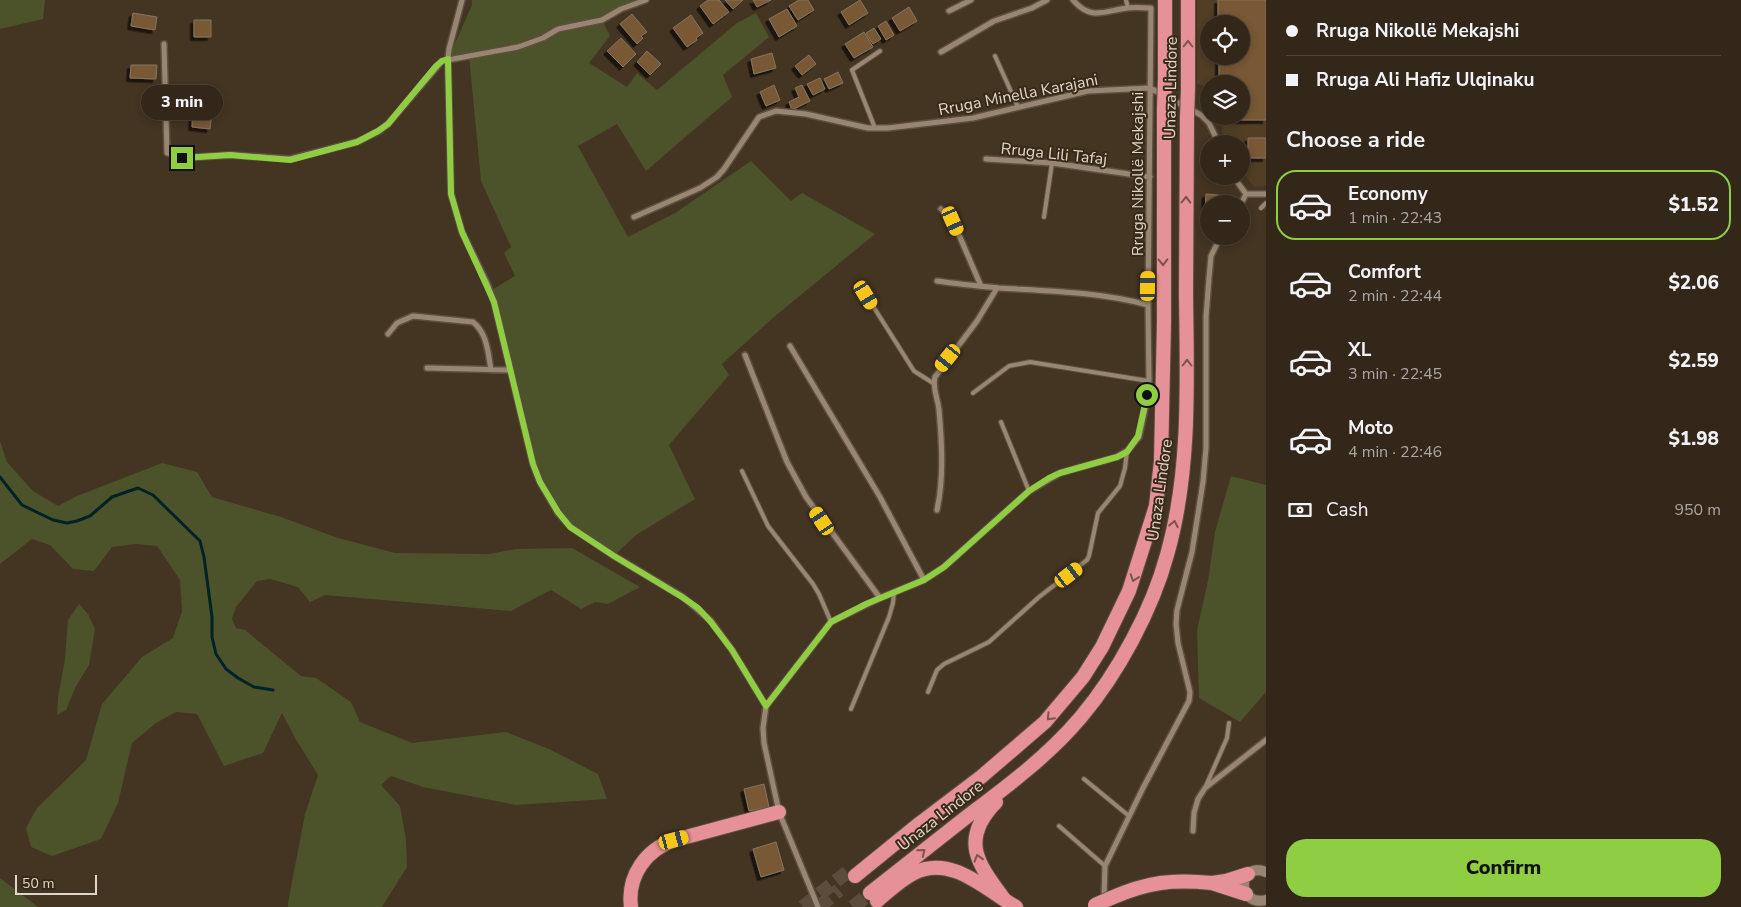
<!DOCTYPE html>
<meta charset="utf-8">
<style>
:root{--surface:#33271a;--page:#3b2f23;--text:#f1f3f6;--muted:#a9a5a2;--line:#4e4439;--accent:#8fcd42}
body{margin:0;font-family:"Nunito Sans",sans-serif;background:var(--page);color:var(--text);height:100vh;display:flex;flex-direction:column;font-size:19px;white-space:nowrap}
*{box-sizing:border-box;margin:0}
p{font-size:16px;color:var(--muted)}
.icon{flex:none;width:28px;height:28px;fill:none;stroke:currentColor;stroke-width:2;stroke-linecap:round;stroke-linejoin:round}
.map{position:relative;flex:1;overflow:hidden}
.details{display:flex;flex-direction:column;background:var(--surface);width:475px}
.details>*{flex:none}
.banner{display:grid;align-content:center;height:110px;padding:0 20px;background:var(--surface)}
.tools{position:absolute;left:1200px;top:15px;display:grid;gap:10px}
.tools a{display:grid;place-items:center;width:50px;height:50px;border-radius:50%;background:var(--surface);box-shadow:0 2px 8px #0003,0 0 0 1px var(--line);font-size:25px}
.scale{position:absolute;left:15px;bottom:12px;width:82px;box-sizing:border-box;padding-left:5px;border:2px solid #e0d5cb;border-top:0;font-size:14px;line-height:18px;white-space:nowrap;color:#e0d5cb;-webkit-text-stroke:4px #392a18;paint-order:stroke}
.end{position:absolute;width:22px;height:22px;margin:-11px;border:6px solid #8fcd42;background:#111;box-shadow:0 0 0 2px #111}
.from{border-radius:50%}
.bubble{position:absolute;height:35px;border-radius:18px;background:var(--surface);box-shadow:0 2px 8px #0003,0 0 0 1px var(--line);font-size:16px;font-weight:800;line-height:35px;text-align:center}
.car{position:absolute;width:15px;height:30px;margin:-15px -8px;border-radius:6px;box-shadow:0 0 4px 1px #0007;background:linear-gradient(#f5c518 24%,#345 0 40%,#f5c518 0 76%,#345 0 86%,#f5c518 0)}
.banner b{display:flex;align-items:center;gap:18px;height:48px;font-size:19px}
.banner b+b{border-top:1px solid var(--line)}
.banner i{width:12px;height:12px;background:var(--text)}
ul{padding:0;list-style:none}
li{display:flex;align-items:center;gap:15px;height:70px;margin:0 10px 8px;padding:0 10px;border:2px solid transparent;border-radius:20px}
li div{flex:1}
li b{display:block;font-size:19px}
li em{font-style:normal;font-weight:800}
li.on{border-color:var(--accent)}
li>.icon{width:45px;height:45px;stroke-width:1.5}
h2{padding:0 20px;font-size:22px;line-height:60px}
.pay{display:flex;align-items:center;gap:12px;height:55px;padding:0 20px;font-size:19px}
.pay p{margin-inline-start:auto}
.primary-button{display:flex;gap:10px;margin-top:auto;padding:10px 20px}
.primary-button a{flex:1;height:58px;border-radius:20px;background:var(--accent);color:#111;font-size:20px;font-weight:800;line-height:58px;text-align:center}
main{display:flex;flex:1;min-height:0}
.map>svg:first-child{display:block}
.built{fill:#523d25;fill-rule:evenodd}
.green{fill:#4c5229}
.lines{fill:none;stroke-linecap:round;stroke-linejoin:round}
.stream{stroke:#012328;stroke-width:3}
.building{fill:#785936;stroke:#867460;filter:url(#shadow)}
.trunk-tunnel{stroke:#5b4c3b;stroke-width:14;stroke-dasharray:14 7;stroke-linecap:butt}
.service-casing{stroke:#5d4f40;stroke-width:6}
.minor-casing{stroke:#5d4f40;stroke-width:8}
.secondary-casing{stroke:#5d4f40;stroke-width:12}
.trunk-casing{stroke:#5d4f40;stroke-width:16}
.service{stroke:#998672;stroke-width:4}
.minor{stroke:#998672;stroke-width:5}
.secondary{stroke:#998672;stroke-width:10}
.trunk{stroke:#e69097;stroke-width:14}
.trunk-bridge-casing{stroke:#5d4f40;stroke-width:16;stroke-linecap:butt}
.trunk-bridge{stroke:#e69097;stroke-width:14}
.oneway{stroke:#7e534b}
.route{stroke:#8fcd42;stroke-width:6}
.labels{text-anchor:middle;stroke-width:4;stroke-linejoin:round;paint-order:stroke}
.street-label{font-size:16px;fill:#e0d5cb;stroke:#392a18}
</style>
<main>
<div class="map">
<svg width="1266" height="907" viewBox="0 0 1266 907">
<defs>
<filter id="shadow"><feDropShadow dx="-3.5" dy="3.5" stdDeviation="0" flood-color="#0009"/></filter>
</defs>
<rect width="100%" height="100%" fill="#443422"/>
<!-- built -->
<path class="built" d="M1197 0H1266V186L1254 187 1241 170V144H1224L1221 122 1218 116H1241V84H1209V95L1205 86 1197 84ZM1209 24H1241V56H1209Z"/>
<!-- green -->
<path class="green" d="M0 0H45L43 19 0 29Z
M472 0H650L602 20 610 36 589 63 627 87 637 73 657 90 737 23 756 13 769 37 723 75 732 97 646 171 617 124 578 146 628 237 675 213 751 161 791 201 802 193 875 234 774 317 722 364 729 375 669 445 695 499 636 535 614 556 571 527 540 482 490 291 515 276 504 253 511 247 481 181 469 56 448 59 472 5Z
M0 441 7 462 33 491 58 506 77 496 162 463 197 472 212 497 281 517 338 538 395 553 489 554 516 549 572 548 640 587 608 604 595 602 581 609 551 590 511 611 325 595 310 602 298 587 270 579 257 581 236 607 232 619 236 628 245 630 301 676 316 678 351 702 360 722 412 743 506 732 549 749 598 774 607 799 516 805 423 787 391 776 381 785 400 806 406 839 407 867 382 907H288V903L305 814 318 775 295 738 282 713 263 753 224 766 197 714 176 712 156 723 132 743 118 803 101 839 52 856 31 847 26 828 37 808 86 760 102 704 142 657 173 638 182 611 180 580 157 546 136 544 112 547 94 571 73 569 50 545 32 539 0 564Z
M1231 476 1266 485V692L1240 722 1199 698 1197 630 1208 581 1215 532Z
M79 604 88 614 95 629 89 665 75 688 66 710 57 715 58 697 65 659 68 620Z
M0 878 38 907H0Z"/>
<g class="lines">
<!-- stream -->
<path class="stream" d="M0 477 22 505 53 520 67 523 77 521 90 516 112 497 138 488 153 495 200 541 204 557 212 617V637L216 654 226 669 238 678 254 687 273 690"/>
</g>
<!-- building -->
<path class="building" d="M708 0H719L729 12 713 24 700 6Z
M725 0H743L733 9Z
M753 0H771L757 7Z
M799 0H808L814 10 798 20 789 6Z
M860 0 868 13 849 25 841 12Z
M1218 0H1266V120H1237V116H1241V84H1219V56H1241V24H1218Z
M909 7 917 21 900 31 892 18Z
M787 9 797 26 779 37 769 19Z
M133 13 157 17 155 30 131 26Z
M632 14 647 32 641 36 643 38 637 44 620 24Z
M691 15 703 33 696 38 697 40 687 47 673 28Z
M194 20H211V37H194Z
M886 21 894 35 886 40 878 26Z
M874 28 881 39 873 44 866 33Z
M864 32 873 47 854 58 845 44Z
M621 38 636 54 623 67 607 51Z
M647 51 661 64 650 75 637 62Z
M772 53 776 68 754 74 751 59Z
M809 55 816 64 802 75 795 66Z
M131 65H157L156 79 130 78Z
M838 72 843 83 829 89 824 79Z
M820 78 825 89 813 95 807 84Z
M774 85 780 100 766 106 760 92Z
M802 85 810 101 792 110 789 102 799 97 795 88Z
M193 110 212 112 210 129 192 127Z
M1248 138H1266V158H1248Z
M1206 194 1229 196 1228 204H1209V212H1205Z
M764 784 769 807 749 811 744 789Z
M776 842 784 870 761 877 753 849Z"/>
<g class="lines">
<!-- trunk-tunnel -->
<path class="trunk-tunnel" d="M803 907 850 870
M819 907 839 890
M853 907 870 893"/>
<!-- service casing -->
<g class="service-casing">
<path id="service" d="M1126 0 1128 8
M995 56 1018 107
M875 128 852 70 880 51
M1261 208 1266 203
M1044 217 1052 163
M866 295 914 371 933 383
M973 393 1009 366 1030 362 1149 381
M1001 422 1029 491
M742 471 768 526 813 584 819 594 831 622
M928 692 937 670 944 664 989 642 1039 597 1087 560 1089 556 1098 513 1120 486 1125 468 1127 451
M851 709 889 617 893 603 894 593
M1084 779 1129 816
M1205 788 1227 738 1229 723
M1059 826 1105 866"/>
</g>
<!-- minor casing -->
<g class="minor-casing">
<path id="minor" d="M462 0 449 49 448 59 451 194 462 232 487 283 494 302 533 464 540 482 558 513 571 527 614 556 683 597 711 621 732 650 766 706
M949 11 971 0
M164 44 167 153 182 158 230 155 290 159 357 142 379 131 388 124 442 61 518 47 543 38 558 29 602 20 621 9 646 0
M941 52 994 21 1032 8 1047 0
M986 159 1052 163 1150 177
M1233 176 1246 194
M1246 194H1266
M1241 204 1246 194
M941 209 953 221 981 286
M634 217 700 188 717 177 724 169 759 117 776 111 806 114 868 128H888L973 118 1088 91 1150 88 1201 115 1209 123 1219 144
M937 281C958 284 978 286 999 288 1049 291 1100 292 1148 305
M388 334 397 323 413 316 473 322C487 333 488 352 491 370
M790 346 880 497 924 580
M745 355 787 462 806 497 880 598
M427 368 511 370
M937 510C944 478 942 443 939 410 938 398 932 389 935 377L977 321 997 288
M1193 831 1194 813 1198 799 1205 788 1266 740
M1104 898 1105 866 1143 788 1189 701 1190 692 1178 643 1176 624 1177 610 1192 552 1203 482 1206 448V317L1209 278 1211 256 1221 236
M818 907 779 812 764 743 763 728 766 706 831 622 880 598 924 580 944 567 1029 491 1060 473 1117 457 1127 451 1139 437 1145 409 1149 381 1148 305 1151 8C1143 8 1135 7 1127 8 1104 11 1091 21 1073 0"/>
</g>
<!-- secondary casing -->
<g class="secondary-casing">
<path id="secondary" d="M1266 872C1237 861 1236 907 1266 900"/>
</g>
<!-- trunk casing -->
<g class="trunk-casing">
<path id="trunk" d="M1165 79V0
M1188 89V0
M996 802C959 840 978 864 1004 899
M855 876 919 824 981 777 1045 722 1083 677 1102 647 1129 591 1156 506 1161 461 1164 322V108
M870 893C903 867 936 841 969 815 1009 785 1049 755 1081 717 1118 673 1152 610 1167 555 1191 471 1187 380 1186 294 1186 236 1187 177 1187 118
M1246 894 1212 883 1226 881 1248 874
M1111 898C1148 882 1172 879 1212 883
M877 901C889 891 900 880 914 873 951 854 986 890 1016 907
M631 907C627 876 646 849 675 840L779 812"/>
</g>
<!-- service -->
<use href="#service" class="service"/>
<!-- minor -->
<use href="#minor" class="minor"/>
<!-- secondary -->
<use href="#secondary" class="secondary"/>
<!-- trunk -->
<use href="#trunk" class="trunk"/>
<!-- trunk-bridge casing -->
<g class="trunk-bridge-casing">
<path id="trunk-bridge" d="M1164 108 1165 79
M1187 118 1188 89
M1095 905 1111 898"/>
</g>
<!-- trunk-bridge -->
<use href="#trunk-bridge" class="trunk-bridge"/>
</g>
<!-- one-way arrows -->
<defs><path id="oneway-chevron" d="M-2-3.5L2.5 0L-2 3.5" fill="none" stroke-width="1.6" stroke-linecap="round" stroke-linejoin="round" transform="scale(1.25)"/></defs>
<g class="oneway">
<use href="#oneway-chevron" transform="translate(1188 44) rotate(-90)"/>
<use href="#oneway-chevron" transform="translate(1186 200) rotate(-89)"/>
<use href="#oneway-chevron" transform="translate(1163 262) rotate(89)"/>
<use href="#oneway-chevron" transform="translate(1187 363) rotate(-90)"/>
<use href="#oneway-chevron" transform="translate(1174 524) rotate(-79)"/>
<use href="#oneway-chevron" transform="translate(1134 578) rotate(109)"/>
<use href="#oneway-chevron" transform="translate(1050 717) rotate(133)"/>
<use href="#oneway-chevron" transform="translate(922 852) rotate(-39)"/>
<use href="#oneway-chevron" transform="translate(978 858) rotate(-107)"/>
</g>
<g class="lines">
<!-- route -->
<path class="route" d="M182 158 230 155 290 160 357 142 378 131 388 124 436 66 442 61 448 59 451 194 462 232 494 302 533 464 540 482 558 512 570 527 614 556 682 597 698 608 710 621 732 650 766 706 831 622 866 604 924 580 944 567 1029 491 1049 478 1060 473 1117 457 1127 452 1138 436 1147 395"/>
</g>
<g class="labels">
<!-- street labels -->
<g class="street-label">
<text transform="translate(1170 88) rotate(-89)" y="6">Unaza Lindore</text>
<text transform="translate(1018 94) rotate(-11)" y="6">Rruga Minella Karajani</text>
<text transform="translate(1054 153) rotate(6)" y="6">Rruga Lili Tafaj</text>
<text transform="translate(1137 174) rotate(-90)" y="6">Rruga Nikollë Mekajshi</text>
<text transform="translate(1159 490) rotate(-82)" y="6">Unaza Lindore</text>
<text transform="translate(940 815) rotate(-38)" y="6">Unaza Lindore</text>
</g>
</g>
</svg>
<div class="tools">
<a><svg class="icon" aria-label="locate" viewBox="0 0 24 24"><circle cx="12" cy="12" r="6"/><path d="M12 2v4M12 18v4M2 12h4M18 12h4"/></svg></a>
<a><svg class="icon" aria-label="layers" viewBox="0 0 24 24"><path d="M12 4l9 5-9 5-9-5zM3 14l9 5 9-5"/></svg></a>
<a>+</a>
<a>−</a>
</div>
<div class="scale">50 m</div>
<i class="end from" style="left:1147px;top:395px"></i>
<i class="end" style="left:182px;top:158px"></i>
<div class="bubble" style="left:141px;top:85px;width:82px">3 min</div>
<i class="car" style="left:953px;top:221px;rotate:156deg"></i>
<i class="car" style="left:1148px;top:286px;rotate:1deg"></i>
<i class="car" style="left:866px;top:295px;rotate:149deg"></i>
<i class="car" style="left:948px;top:358px;rotate:219deg"></i>
<i class="car" style="left:822px;top:521px;rotate:326deg"></i>
<i class="car" style="left:1069px;top:575px;rotate:53deg"></i>
<i class="car" style="left:674px;top:840px;rotate:75deg"></i>
</div>
<section class="details">
<div class="banner">
<b><i class="from"></i>Rruga Nikollë Mekajshi</b>
<b><i></i>Rruga Ali Hafiz Ulqinaku</b>
</div>
<h2>Choose a ride</h2>
<ul>
<li class="on"><svg class="icon" aria-label="car" viewBox="0 0 24 24"><path d="M5 17H2v-5l4-1 3-4h7l3 4 3 1v5h-3M9 17h6M6 11h13"/><circle cx="7" cy="17" r="2"/><circle cx="17" cy="17" r="2"/></svg><div><b>Economy</b><p>1 min · 22:43</p></div><em>$1.52</em></li>
<li><svg class="icon" aria-label="car" viewBox="0 0 24 24"><path d="M5 17H2v-5l4-1 3-4h7l3 4 3 1v5h-3M9 17h6M6 11h13"/><circle cx="7" cy="17" r="2"/><circle cx="17" cy="17" r="2"/></svg><div><b>Comfort</b><p>2 min · 22:44</p></div><em>$2.06</em></li>
<li><svg class="icon" aria-label="car" viewBox="0 0 24 24"><path d="M5 17H2v-5l4-1 3-4h7l3 4 3 1v5h-3M9 17h6M6 11h13"/><circle cx="7" cy="17" r="2"/><circle cx="17" cy="17" r="2"/></svg><div><b>XL</b><p>3 min · 22:45</p></div><em>$2.59</em></li>
<li><svg class="icon" aria-label="car" viewBox="0 0 24 24"><path d="M5 17H2v-5l4-1 3-4h7l3 4 3 1v5h-3M9 17h6M6 11h13"/><circle cx="7" cy="17" r="2"/><circle cx="17" cy="17" r="2"/></svg><div><b>Moto</b><p>4 min · 22:46</p></div><em>$1.98</em></li>
</ul>
<div class="pay"><svg class="icon" aria-label="cash" viewBox="0 0 24 24"><path d="M3 7h18v10H3z"/><circle cx="12" cy="12" r="2"/></svg>Cash<p>950 m</p></div>
<div class="primary-button"><a>Confirm</a></div>
</section>
</main>
